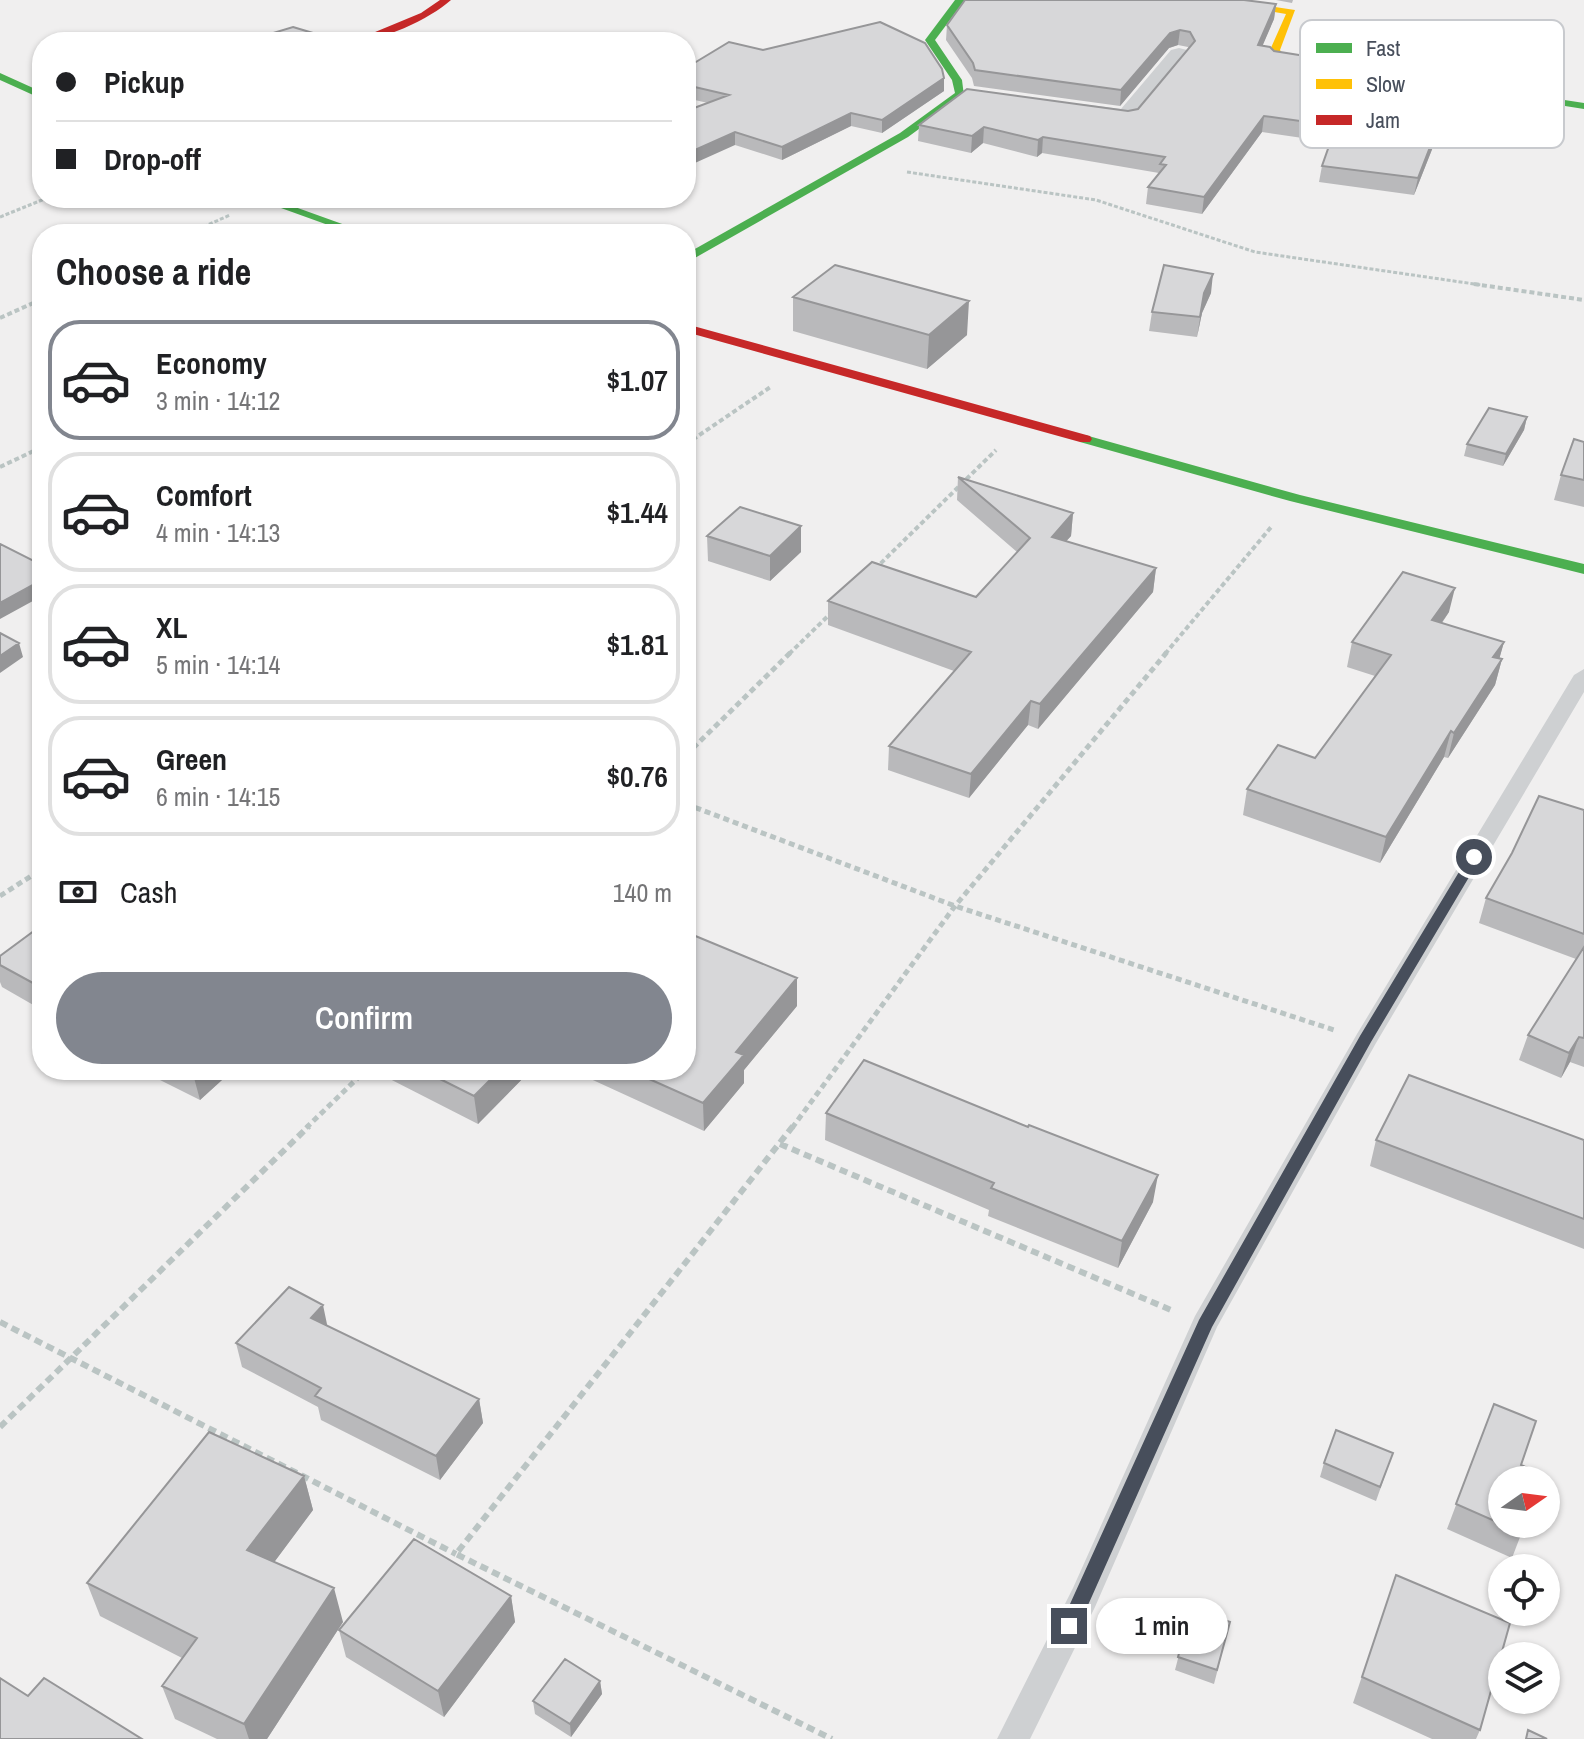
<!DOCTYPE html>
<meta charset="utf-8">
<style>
:root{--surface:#fff;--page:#f6f6f6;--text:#202124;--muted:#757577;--line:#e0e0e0;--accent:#82868f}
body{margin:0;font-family:"Archivo Narrow",sans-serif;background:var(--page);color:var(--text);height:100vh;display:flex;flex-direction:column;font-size:30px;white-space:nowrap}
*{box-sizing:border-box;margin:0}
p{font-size:26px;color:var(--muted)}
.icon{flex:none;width:44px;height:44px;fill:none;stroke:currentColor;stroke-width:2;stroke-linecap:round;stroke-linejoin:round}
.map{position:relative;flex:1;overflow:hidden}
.details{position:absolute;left:32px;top:224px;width:664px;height:856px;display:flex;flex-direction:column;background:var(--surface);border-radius:32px;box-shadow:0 2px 6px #0004}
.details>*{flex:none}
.hud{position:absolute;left:32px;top:32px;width:664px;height:176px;border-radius:32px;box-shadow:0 2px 6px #0004;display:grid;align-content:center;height:176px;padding:0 24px;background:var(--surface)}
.needle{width:52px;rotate:76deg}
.fabs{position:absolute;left:1488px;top:1466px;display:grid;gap:16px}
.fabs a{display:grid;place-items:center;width:72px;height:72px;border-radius:50%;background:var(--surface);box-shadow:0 2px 6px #0004;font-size:40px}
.end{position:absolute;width:36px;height:36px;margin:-18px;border:10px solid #474e5b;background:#fff;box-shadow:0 0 0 4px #fff}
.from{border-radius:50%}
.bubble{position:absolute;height:56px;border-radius:28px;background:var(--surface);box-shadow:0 2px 6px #0004;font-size:26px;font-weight:600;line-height:56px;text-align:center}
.hud b{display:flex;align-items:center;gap:28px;height:76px;font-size:30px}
.hud b+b{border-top:2px solid var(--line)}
.hud i{width:20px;height:20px;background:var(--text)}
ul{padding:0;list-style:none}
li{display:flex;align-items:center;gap:24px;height:120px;margin:0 16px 12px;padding:0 8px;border:4px solid var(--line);border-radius:32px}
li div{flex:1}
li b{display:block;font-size:30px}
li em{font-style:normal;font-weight:600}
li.current{border-color:var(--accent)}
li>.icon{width:72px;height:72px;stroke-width:1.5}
h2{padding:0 24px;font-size:36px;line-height:96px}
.pay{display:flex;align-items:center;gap:20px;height:88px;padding:0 24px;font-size:30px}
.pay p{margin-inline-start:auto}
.action{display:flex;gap:16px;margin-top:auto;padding:16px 24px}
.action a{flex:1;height:92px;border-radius:48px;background:var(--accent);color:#fff;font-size:32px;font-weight:600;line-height:92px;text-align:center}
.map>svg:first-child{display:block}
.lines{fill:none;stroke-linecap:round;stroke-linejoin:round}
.path-far3{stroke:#bac4c3;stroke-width:3;stroke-dasharray:4 2;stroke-linecap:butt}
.path-far2{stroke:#bac4c3;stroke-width:4;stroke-dasharray:5 3;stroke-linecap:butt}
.path-far1{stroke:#bac4c3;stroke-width:5;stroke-dasharray:6 4;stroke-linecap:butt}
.path{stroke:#bac4c3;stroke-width:6;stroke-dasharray:8 5;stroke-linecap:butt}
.lane{fill:#ced0d2;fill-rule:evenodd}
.street{fill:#ced0d2;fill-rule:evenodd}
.fast{fill:#4caf50;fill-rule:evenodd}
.slow{fill:#ffc107;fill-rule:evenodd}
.jam{fill:#c62828;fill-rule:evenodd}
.wall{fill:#b9b9bb}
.shaded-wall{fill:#969698}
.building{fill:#d7d7d9;stroke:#969698;stroke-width:2}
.route{fill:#474e5b}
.key{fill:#fff;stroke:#c8cace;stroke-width:2}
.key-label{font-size:22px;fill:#474e5b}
</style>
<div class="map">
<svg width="1584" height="1739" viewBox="0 0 1584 1739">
<rect width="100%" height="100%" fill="#f0efef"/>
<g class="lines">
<!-- path-far3 -->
<path class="path-far3" d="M907 172 1096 200 1255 252 1488 286
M0 217 47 198
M187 234 230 215"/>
<!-- path-far2 -->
<path class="path-far2" d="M1474 284 1584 300
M0 318 42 299
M686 444 772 386
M0 467 42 447
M875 569 996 450
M789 654 831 613
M1165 654 1272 526"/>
<!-- path-far1 -->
<path class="path-far1" d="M686 755 791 652
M686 804 955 906 1334 1030
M0 896 42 869
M306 1128 366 1070
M792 1128 955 906 1167 652"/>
<!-- path -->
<path class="path" d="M793 1126 456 1554 832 1739
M780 1144 1171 1310
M0 1322 456 1554
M0 1427 309 1126"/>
<!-- lane -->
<path class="lane" d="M1584 669V692L1376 1043 1217 1327 1095 1607 1030 1739H997L1073 1588 1195 1316 1357 1034 1574 675Z"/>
<!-- street -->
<path class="street" d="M1179 48 1187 50 1191 55 1136 122C1117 127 1092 121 1073 116L1070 111 1073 106 1082 104 1121 109 1171 50Z"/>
<!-- fast -->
<path class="fast" d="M955 0H965L935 40 962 80 964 96 908 137 686 263V254L900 133 955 93 952 80 925 40Z
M0 73 42 92V99L0 80Z
M1397 74 1584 103V109L1393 79V75Z
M253 198H270L370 234H353Z
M1085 435 1300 495 1584 564V574L1290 501 1080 442V436Z"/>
<!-- slow -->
<path class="slow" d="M1201 0H1227L1295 10 1280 50 1284 56 1402 77 1397 80 1277 61 1270 50 1286 14Z"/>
<!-- jam -->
<path class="jam" d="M440 0H451C430 19 380 42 351 42L421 13Z
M686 324 1090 436 1092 439 1090 442H1080L686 332Z"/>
</g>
<!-- wall -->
<path class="wall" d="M1276 0H1293L1292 3Z
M1276 4 1274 19 1262 46 1274 51 1384 85 1382 89 1449 98 1446 114 1414 195 1319 182 1322 166 1330 142 1262 132 1202 214 1146 204 1148 187 1159 173 1042 153 1037 157 983 143 971 153 918 141 919 125 1128 111 1138 109 1189 49 1188 47 1178 45 1169 48 1120 106 974 86 972 78 946 40 947 25Z
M686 68 944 91 882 133 851 126 782 160 735 145 708 103 686 98Z
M1479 68H1528L1523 86 1477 79Z
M1520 96 1514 121 1465 114 1467 104Z
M1211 293 1202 313 1197 337 1149 331 1152 312Z
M793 297 967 335 927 369 793 331Z
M1527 417 1524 430 1503 466 1464 456 1467 444Z
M1584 442V507L1554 500 1561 475Z
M958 477 1073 513 1071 536 1066 541 1156 568 1153 592 1038 729 1028 725 969 798 888 770 889 746 954 671 828 625V601L976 597 1017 552 957 500Z
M707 536 801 552 770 581 708 561Z
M1449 612 1442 623 1504 642 1499 659H1502L1495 685 1448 758 1444 757 1380 863 1243 815 1247 789 1315 758 1375 676 1347 667 1352 642Z
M1584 810V1067L1570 1062 1561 1078 1519 1060 1528 1035 1576 959 1479 923 1486 898Z
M42 925V1010L2 987 0 982V956Z
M797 1006 744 1070V1083L704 1131 571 1070H686Z
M140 1070H233L200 1100Z
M381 1070H531L478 1124 382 1075Z
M826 1113 1153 1202 1118 1268 988 1216 989 1210 825 1140Z
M1376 1140H1584V1249L1370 1166Z
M327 1326 479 1399 483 1423 440 1480 321 1420 318 1407 242 1367 236 1343Z
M1494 1404 1521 1465 1525 1524 1512 1558 1447 1529Z
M1393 1453 1376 1501 1320 1477 1324 1463Z
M304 1476 313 1510 274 1562 343 1622 267 1739H217L175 1719 162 1686 182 1658 100 1616 87 1583Z
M1396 1575 1480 1730 1476 1739H1432L1353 1703Z
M511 1596 515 1622 444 1717 346 1657 339 1630Z
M1191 1609 1230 1622 1214 1684 1175 1670Z
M600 1681 602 1694 571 1737 535 1714 533 1701Z"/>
<!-- shaded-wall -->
<path class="shaded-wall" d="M1276 4 1274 19 1256 61 1258 45Z
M1180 30 1178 45 1169 48 1120 106 1121 90 1170 33Z
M1387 69 1384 85 1375 104 1378 88Z
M944 78V91L882 133V120Z
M1449 98 1446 114 1414 195 1418 178Z
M851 113V126L782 160V147Z
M1264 116 1262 132 1202 214 1204 197Z
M984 127 983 143 971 153 972 136Z
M735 132V145L686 167V154Z
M1043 137 1042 153 1037 157 1038 140Z
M1213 274 1211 293 1202 313 1197 337 1204 293Z
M969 301 967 335 927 369 929 335Z
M1527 417 1524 430 1503 466 1506 454Z
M1073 513 1071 536 1049 560 1052 537Z
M801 526V552L770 581V556Z
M1156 568 1153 592 1038 729 1040 704Z
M42 580V596L0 619V603Z
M1455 588 1449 612 1426 645 1432 620Z
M1504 642 1497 667 1493 657Z
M19 643 23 657 0 673V656Z
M1502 659 1495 685 1448 758 1454 733Z
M1031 701 1028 725 969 798 971 774Z
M1451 731 1444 757 1380 863 1386 837Z
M797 978V1006L744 1070V1083L704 1131 703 1103 736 1052Z
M1579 1037 1570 1062 1561 1078 1569 1053Z
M197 1070H233L200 1100 193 1074Z
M500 1070H531L478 1124 474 1096Z
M1158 1175 1153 1202 1118 1268 1122 1241Z
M323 1305 328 1329 311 1318Z
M479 1399 483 1423 440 1480 436 1456Z
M304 1476 313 1510 258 1584 247 1550Z
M334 1588 343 1622 267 1739H249L244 1724Z
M511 1596 515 1622 444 1717 438 1691Z
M600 1681 602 1694 571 1737 570 1724Z"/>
<!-- building -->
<path class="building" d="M965 0H1244L1276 4 1258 45 1270 47 1274 51 1387 69 1378 88 1449 98 1418 178 1322 166 1336 126 1264 116 1204 197 1148 187 1166 165 1160 164 1165 157 1043 137 1038 140 984 127 972 136 919 125 967 89 1128 111 1138 109 1195 41 1190 32 1180 30 1170 33 1121 90 975 70 973 63 947 25Z
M880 22 925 43 942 69 944 78 882 120 851 113 782 147 735 132 686 154V111L729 95 686 85V68L729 42 763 50Z
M293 27 343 42H243Z
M835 265 969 301 929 335 793 297Z
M1164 265 1213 274 1204 293 1200 317 1152 312Z
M1489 408 1527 417 1506 454 1467 444Z
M1574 439 1584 442V480L1561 475Z
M958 477 1073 513 1052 537 1156 568 1040 704 1031 701 971 774 889 746 971 652 828 601 872 562 976 597 1030 538Z
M740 507 801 526 770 556 707 536Z
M0 544 42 565V580L0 603Z
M1403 572 1455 588 1432 620 1504 642 1493 657 1502 659 1454 733 1451 731 1386 837 1247 789 1278 745 1315 758 1391 655 1352 642Z
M0 633 19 643 0 656Z
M1539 796 1584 810V934L1486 898 1512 853Z
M42 925V988L0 965V956Z
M693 935 797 978 736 1052 744 1055 703 1103 629 1070H686V942Z
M1584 947V1038L1579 1037 1569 1053 1528 1035Z
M864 1060 1028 1127 1029 1125 1158 1175 1122 1241 991 1188 994 1183 826 1113Z
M185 1070H197L193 1074Z
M422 1070H500L474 1096Z
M1409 1075 1584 1140V1219L1376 1140Z
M289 1287 323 1305 311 1318 479 1399 436 1456 315 1396 321 1388 236 1343Z
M1494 1404 1536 1421 1521 1465 1543 1474 1541 1480H1502V1524H1525L1522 1533 1456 1504Z
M1336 1430 1393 1453 1380 1487 1324 1463Z
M209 1432 304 1476 247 1550 334 1588 244 1724 162 1686 197 1638 87 1583Z
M414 1539 511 1596 438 1691 339 1630Z
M1396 1575 1510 1623 1480 1730 1362 1677Z
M1191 1609 1230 1622 1217 1670 1178 1657Z
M565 1659 600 1681 570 1724 533 1701Z
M0 1678 28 1696 44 1678 142 1739H0Z
M1528 1730 1547 1739H1526Z"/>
<!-- route -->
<path class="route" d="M1474 853 1481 857 1371 1042 1212 1327 1076 1632 1069 1634 1063 1632 1060 1626 1199 1320 1360 1036 1468 857Z"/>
<!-- legend -->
<rect x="1300" y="20" width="264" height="128" rx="12" class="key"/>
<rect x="1316" y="43" width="36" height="10" fill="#4caf50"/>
<rect x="1316" y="79" width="36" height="10" fill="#ffc107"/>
<rect x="1316" y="115" width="36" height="10" fill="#c62828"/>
<g class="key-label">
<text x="1366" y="56">Fast</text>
<text x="1366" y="92">Slow</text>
<text x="1366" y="128">Jam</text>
</g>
</svg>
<div class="fabs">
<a><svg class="needle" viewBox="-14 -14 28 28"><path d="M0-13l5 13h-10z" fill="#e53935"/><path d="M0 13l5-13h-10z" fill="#757577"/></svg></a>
<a><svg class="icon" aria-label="locate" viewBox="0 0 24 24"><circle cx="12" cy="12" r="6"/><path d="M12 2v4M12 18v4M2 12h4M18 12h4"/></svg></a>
<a><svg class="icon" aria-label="layers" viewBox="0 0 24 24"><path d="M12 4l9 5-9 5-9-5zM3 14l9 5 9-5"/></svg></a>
</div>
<i class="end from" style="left:1474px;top:857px"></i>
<i class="end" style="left:1069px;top:1626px"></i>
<div class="bubble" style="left:1096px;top:1598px;width:132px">1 min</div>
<div class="hud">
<b><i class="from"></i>Pickup</b>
<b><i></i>Drop-off</b>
</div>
<section class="details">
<h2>Choose a ride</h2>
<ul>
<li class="current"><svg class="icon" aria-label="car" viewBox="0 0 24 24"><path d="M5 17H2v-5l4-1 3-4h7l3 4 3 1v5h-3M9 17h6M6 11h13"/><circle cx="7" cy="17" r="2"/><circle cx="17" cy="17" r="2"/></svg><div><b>Economy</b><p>3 min · 14:12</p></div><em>$1.07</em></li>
<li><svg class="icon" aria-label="car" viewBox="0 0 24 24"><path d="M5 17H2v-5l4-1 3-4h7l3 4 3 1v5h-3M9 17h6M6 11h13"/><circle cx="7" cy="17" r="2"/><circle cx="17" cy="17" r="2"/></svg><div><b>Comfort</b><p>4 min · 14:13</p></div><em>$1.44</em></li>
<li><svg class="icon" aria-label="car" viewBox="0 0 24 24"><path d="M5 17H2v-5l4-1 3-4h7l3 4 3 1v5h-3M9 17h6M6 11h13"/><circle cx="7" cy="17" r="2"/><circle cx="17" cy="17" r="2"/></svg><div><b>XL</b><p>5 min · 14:14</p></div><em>$1.81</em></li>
<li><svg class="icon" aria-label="car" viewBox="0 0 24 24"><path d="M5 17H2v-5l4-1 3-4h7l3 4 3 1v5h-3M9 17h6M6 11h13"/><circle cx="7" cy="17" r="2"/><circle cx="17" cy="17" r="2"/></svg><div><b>Green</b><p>6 min · 14:15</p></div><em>$0.76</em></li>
</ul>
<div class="pay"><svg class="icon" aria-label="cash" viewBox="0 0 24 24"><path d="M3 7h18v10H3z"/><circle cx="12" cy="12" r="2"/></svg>Cash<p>140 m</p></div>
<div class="action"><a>Confirm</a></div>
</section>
</div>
